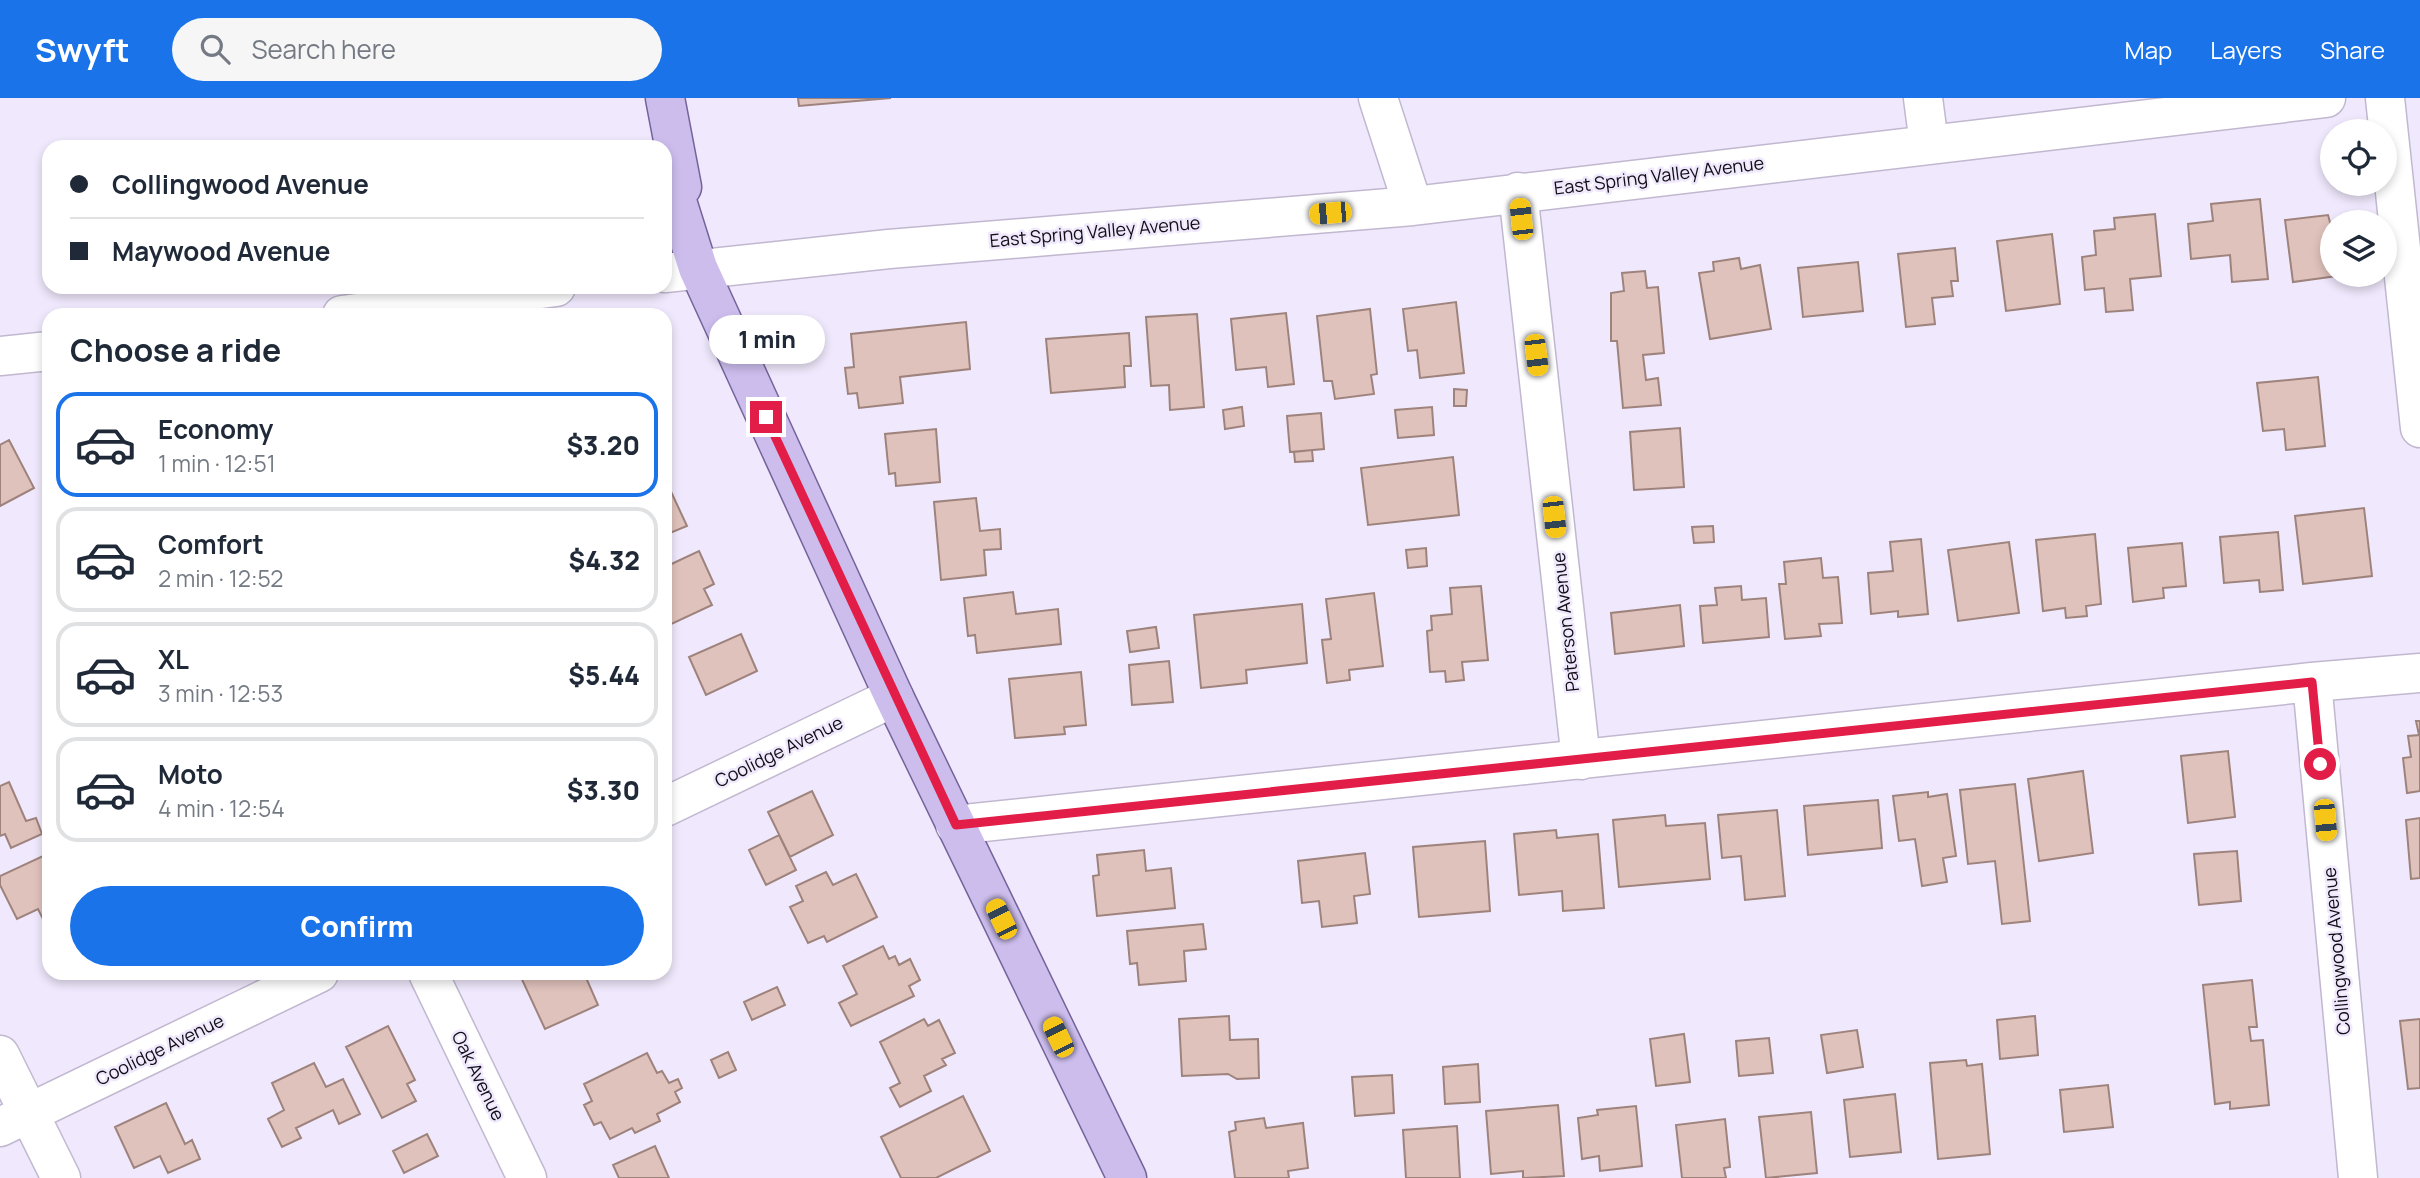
<!DOCTYPE html>
<meta charset="utf-8">
<style>
:root{--surface:#fff;--page:#f6f6f7;--text:#1f2937;--muted:#747a83;--line:#e0e1e3;--accent:#1a73e8}
body{margin:0;font-family:Manrope,sans-serif;background:var(--page);color:var(--text);height:100vh;display:flex;flex-direction:column;font-size:26px;white-space:nowrap}
*{box-sizing:border-box;margin:0}
p{font-size:23px;color:var(--muted)}
.icon{flex:none;width:38px;height:38px;fill:none;stroke:currentColor;stroke-width:2;stroke-linecap:round;stroke-linejoin:round}
.map{position:relative;flex:1;overflow:hidden}
.panel{position:absolute;left:42px;top:210px;width:630px;height:672px;display:flex;flex-direction:column;background:var(--surface);border-radius:21px;box-shadow:0 4px 10px #0003}
.panel>*{flex:none}
.top-card{position:absolute;left:42px;top:42px;width:630px;height:154px;border-radius:21px;box-shadow:0 4px 10px #0003;display:grid;align-content:center;height:154px;padding:0 28px;background:var(--surface)}
.controls{position:absolute;left:2320px;top:21px;display:grid;gap:14px}
.controls a{display:grid;place-items:center;width:77px;height:77px;border-radius:50%;background:var(--surface);box-shadow:0 4px 10px #0003;font-size:35px}
.end{position:absolute;width:32px;height:32px;margin:-16px;border:9px solid #e11d48;background:#fff;box-shadow:0 0 0 4px #fff}
.from{border-radius:50%}
.bubble{position:absolute;height:49px;border-radius:24px;background:var(--surface);box-shadow:0 4px 10px #0003;font-size:23px;font-weight:800;line-height:49px;text-align:center}
.car{position:absolute;width:21px;height:42px;margin:-21px -10px;border-radius:9px;box-shadow:0 0 5px 2px #0007;background:linear-gradient(#f5c518 24%,#345 0 40%,#f5c518 0 76%,#345 0 86%,#f5c518 0)}
.top-card b{display:flex;align-items:center;gap:24px;height:66px;font-size:26px}
.top-card b+b{border-top:2px solid var(--line)}
.top-card i{width:18px;height:18px;background:var(--text)}
ul{padding:0;list-style:none}
li{display:flex;align-items:center;gap:21px;height:105px;margin:0 14px 10px;padding:0 14px;border:4px solid var(--line);border-radius:21px}
li div{flex:1}
li b{display:block;font-size:26px}
li em{font-style:normal;font-weight:800}
li.on{border-color:var(--accent)}
li>.icon{width:63px;height:63px;stroke-width:1.5}
h2{padding:0 28px;font-size:32px;line-height:84px}
.button{display:flex;gap:14px;margin-top:auto;padding:14px 28px}
.button a{flex:1;height:80px;border-radius:42px;background:var(--accent);color:#fff;font-size:28px;font-weight:800;line-height:80px;text-align:center}
header{display:flex;align-items:center;gap:42px;box-sizing:border-box;height:98px;padding:0 35px;background:var(--accent);color:#fff}
header strong{font-size:33px}
nav{display:flex;gap:38px;margin-inline-start:auto;font-size:24px}
.search{width:490px;height:63px;background:var(--page);display:flex;align-items:center;gap:18px;box-sizing:border-box;padding:0 24px;border-radius:38px;color:var(--muted);font-size:26px}
.map>svg:first-child{display:block}
.building{fill:#e0c2bc;stroke:#9e837d;stroke-width:2}
.lines{fill:none;stroke-linecap:round;stroke-linejoin:round}
.minor-casing{stroke:#c1b8d0;stroke-width:41}
.major-casing{stroke:#74639a;stroke-width:41}
.minor{stroke:#fff;stroke-width:38}
.major{stroke:#ccbded;stroke-width:38}
.route{stroke:#e11d48;stroke-width:9}
.labels{text-anchor:middle;stroke-width:5;stroke-linejoin:round;paint-order:stroke}
.street-label{font-size:18px;fill:#100d15;stroke:#f0e8fc}
</style>
<header>
<strong>Swyft</strong>
<div class="search"><svg class="icon" aria-label="search" viewBox="0 0 24 24"><circle cx="10" cy="10" r="6"/><path d="M15 15l6 6"/></svg>Search here</div>
<nav><a>Map</a><a>Layers</a><a>Share</a></nav>
</header>
<div class="map">
<svg width="2420" height="1080" viewBox="0 0 2420 1080">
<rect width="100%" height="100%" fill="#f0e8fc"/>
<!-- building -->
<path class="building" d="M798 0H891L799 8Z
M2260 101 2268 181 2232 184 2230 157 2191 161 2188 126 2213 123 2211 106Z
M2155 116 2161 178 2130 181 2133 212 2106 214 2104 190 2085 192 2082 159 2096 157 2094 133 2115 131 2114 120Z
M2328 117 2333 135V177L2337 178 2293 184 2285 122Z
M2052 136 2060 206 2006 213 1997 143Z
M1955 150 1958 183H1951L1953 198 1932 200 1935 226 1906 229 1898 156Z
M1739 160 1741 171 1760 167 1771 231 1710 241 1699 175 1714 173 1713 164Z
M1858 164 1863 213 1803 219 1798 170Z
M1645 173 1647 190 1658 189 1664 255 1643 257 1646 282 1658 280 1661 307 1623 310 1617 243H1611V195L1624 193 1622 175Z
M1456 204 1464 275 1420 280 1417 252 1408 253 1403 211Z
M1370 211 1377 276 1371 277 1374 296 1335 301 1332 283H1324L1317 218Z
M1286 215 1294 286 1268 289 1266 269 1236 272 1231 221Z
M1197 216 1204 309 1170 312 1169 287 1151 288 1146 219Z
M966 224 970 271 900 279 903 305 859 310 857 295 848 296 845 270 854 269 851 236Z
M1129 235 1131 268H1124L1125 289 1051 295 1046 241Z
M2318 279 2325 348 2286 352 2284 331 2263 333 2257 285Z
M1454 291 1467 292 1466 308H1454Z
M1242 309 1244 328 1225 331 1223 312Z
M1432 309 1434 337 1398 340 1395 312Z
M1321 315 1324 351 1290 354 1287 318Z
M1680 330 1684 389 1634 392 1630 334Z
M936 331 940 384 896 388 895 375 889 376 885 336Z
M9 342 34 390 0 408V347Z
M1312 352 1313 363 1295 364 1294 354Z
M1453 359 1459 417 1368 427 1361 370Z
M667 385 687 428 665 437V386Z
M976 400 980 433 1000 431 1001 451 984 452 986 477 941 482 934 404Z
M2364 410 2372 478 2303 486 2295 418Z
M1713 428 1714 444 1694 445 1692 429Z
M2278 434 2283 492 2260 494 2259 482 2224 485 2220 439Z
M2095 436 2101 506 2086 508 2087 518 2066 520 2065 510 2043 513 2036 442Z
M1921 441 1928 516 1898 519V513L1871 516 1868 475 1893 473 1890 444Z
M2009 444 2019 515 1958 523 1948 452Z
M2182 445 2186 488 2163 490 2164 500 2133 504 2128 450Z
M1426 450 1427 468 1408 470 1406 452Z
M699 453 714 486 704 491 712 507 665 529V469Z
M1821 460 1823 480 1838 479 1842 525 1819 526 1821 538 1785 541 1779 486H1786L1784 464Z
M1481 488 1488 562 1462 564 1464 582 1446 584 1445 573 1430 574 1427 533 1432 532 1431 518 1452 516 1450 490Z
M1741 488 1742 502 1766 500 1769 539 1703 545 1700 508 1717 507 1715 490Z
M1013 494 1016 516 1058 511 1061 546 977 555 975 537 968 538 964 500Z
M1374 495 1383 568 1349 572 1350 582 1327 585 1322 542 1331 541 1326 501Z
M1302 506 1307 565 1246 572 1247 585 1201 590 1194 517Z
M1680 507 1684 548 1615 556 1611 515Z
M1156 529 1159 550 1130 554 1127 533Z
M741 536 757 573 706 597 689 559Z
M1169 563 1173 604 1132 607 1129 567Z
M1081 574 1086 627 1064 629 1065 636 1015 640 1009 581Z
M2416 623H2420V693L2407 695 2403 660 2411 659 2408 638 2419 637Z
M2228 653 2235 719 2188 725 2181 658Z
M2083 673 2093 755 2039 763 2028 681Z
M9 684 26 723 36 720 42 736 11 750 5 736 0 738V688Z
M2015 686 2030 823 2002 826 1995 763 1968 766 1960 692Z
M812 693 833 737 790 759 768 714Z
M1928 694V699L1947 696 1956 758 1943 760 1947 784 1922 788 1915 741 1899 743 1893 698Z
M1878 702 1882 750 1808 757 1804 708Z
M1777 712 1785 798 1745 802 1741 758 1722 760 1718 717Z
M1665 717 1666 728 1705 725 1710 781 1619 789 1613 722Z
M2420 720V780L2411 781 2406 722Z
M1556 732 1557 740 1598 736 1604 810 1563 813 1562 793 1519 797 1514 736Z
M779 737 796 772 766 787 749 752Z
M1485 743 1490 813 1419 819 1413 749Z
M1144 752 1146 773 1171 770 1175 810 1097 818 1093 778 1099 777 1097 757Z
M2237 753 2241 803 2199 807 2194 756Z
M1365 755 1370 796 1354 798 1357 825 1322 829 1319 803 1302 805 1298 763Z
M43 758 49 770V823L45 825 38 811 17 821 0 787V778Z
M826 774 833 787 856 776 877 819 827 844 824 838 808 845 790 809 803 803 796 788Z
M1203 826 1206 851 1184 853 1186 883 1139 887 1137 865 1130 866 1127 833Z
M883 848 889 861 895 858 899 867 910 861 920 882 909 888 914 898 851 928 839 905 857 896 843 868Z
M519 875H584L598 907 545 931Z
M2252 882 2257 929H2249L2251 943 2263 942 2269 1007 2230 1011V1004L2215 1006 2203 887Z
M777 889 785 907 752 922 744 904Z
M1229 918 1230 942 1258 941 1259 980 1237 981 1228 976 1182 978 1179 921Z
M2035 918 2038 957 2000 961 1997 922Z
M924 921 928 928 939 922 955 955 942 961 946 967 924 978 931 993 900 1009 890 990 900 985 880 944Z
M2420 921V990L2408 991 2400 923Z
M388 928 415 982 407 986 416 1003 382 1020 346 949Z
M1857 932 1863 969 1827 975 1821 937Z
M1684 936 1690 984 1656 988 1650 941Z
M1769 940 1773 975 1739 978 1736 943Z
M728 954 736 972 719 980 711 962Z
M647 955 657 975 662 973 669 985 678 981 682 990 675 994 680 1004 657 1016 660 1023 635 1035 632 1030 610 1041 601 1024 594 1027 584 1007 592 1003 584 986Z
M1966 962 1967 968 1982 966 1990 1056 1938 1061 1930 965Z
M314 965 326 989 343 981 360 1016 339 1026 333 1012 296 1030 301 1040 282 1049 268 1021 284 1012 272 985Z
M1478 966 1480 1004 1445 1006 1443 969Z
M1392 977 1394 1015 1355 1018 1352 979Z
M2108 987 2113 1029 2064 1034 2060 992Z
M1895 996 1901 1054 1850 1059 1844 1002Z
M963 998 990 1053 936 1080H901L881 1039Z
M166 1005 185 1046 192 1042 200 1061 168 1075 160 1058 134 1070 115 1029Z
M1558 1007 1564 1078 1523 1080V1073L1491 1076 1486 1013Z
M1636 1008 1642 1068 1600 1073 1599 1058 1582 1061 1578 1020 1598 1017 1597 1012Z
M1811 1014 1817 1075 1766 1080 1759 1019Z
M1264 1020 1266 1030 1303 1025 1308 1070 1288 1073 1289 1080H1235L1229 1034 1236 1032 1235 1024Z
M1725 1021 1730 1069 1724 1070 1726 1080H1682L1676 1027Z
M1457 1028 1460 1080H1406L1403 1032Z
M427 1036 438 1058 404 1075 393 1053Z
M655 1048 669 1080H619L613 1067Z"/>
<g class="lines">
<!-- minor casing -->
<g class="minor-casing">
<path id="minor" d="M1378 0 1413 108
M1923 0 1929 46
M2385 0 2420 330
M1518 94 1581 662
M665 175 889 151 1413 108 2326 0
M342 217 556 189
M0 258 49 253
M2312 584 2358 1080
M665 709 894 599
M955 727 2312 584 2420 575
M428 875 527 1080
M0 957 61 1080
M0 1029 319 875"/>
</g>
<!-- major casing -->
<g class="major-casing">
<path id="major" d="M665 0 682 89
M665 65 698 170 894 599 1127 1080"/>
</g>
<!-- minor -->
<use href="#minor" class="minor"/>
<!-- major -->
<use href="#major" class="major"/>
</g>
<g class="lines">
<!-- route -->
<path class="route" d="M766 319 956 727 2312 584 2320 666"/>
</g>
<g class="labels">
<!-- street labels -->
<g class="street-label">
<text transform="translate(1659 78) rotate(-7)" y="6">East Spring Valley Avenue</text>
<text transform="translate(1095 134) rotate(-5)" y="6">East Spring Valley Avenue</text>
<text transform="translate(1566 524) rotate(-96)" y="6">Paterson Avenue</text>
<text transform="translate(779 654) rotate(-26)" y="6">Coolidge Avenue</text>
<text transform="translate(2337 853) rotate(-95)" y="6">Collingwood Avenue</text>
<text transform="translate(160 952) rotate(-26)" y="6">Coolidge Avenue</text>
<text transform="translate(478 978) rotate(64)" y="6">Oak Avenue</text>
</g>
</g>
</svg>
<div class="controls">
<a><svg class="icon" aria-label="locate" viewBox="0 0 24 24"><circle cx="12" cy="12" r="6"/><path d="M12 2v4M12 18v4M2 12h4M18 12h4"/></svg></a>
<a><svg class="icon" aria-label="layers" viewBox="0 0 24 24"><path d="M12 4l9 5-9 5-9-5zM3 14l9 5 9-5"/></svg></a>
</div>
<i class="end from" style="left:2320px;top:666px"></i>
<i class="end" style="left:766px;top:319px"></i>
<div class="bubble" style="left:709px;top:217px;width:116px">1 min</div>
<i class="car" style="left:1330px;top:115px;rotate:265deg"></i>
<i class="car" style="left:1521px;top:121px;rotate:354deg"></i>
<i class="car" style="left:1536px;top:257px;rotate:173deg"></i>
<i class="car" style="left:1554px;top:419px;rotate:174deg"></i>
<i class="car" style="left:2325px;top:722px;rotate:175deg"></i>
<i class="car" style="left:1001px;top:821px;rotate:334deg"></i>
<i class="car" style="left:1058px;top:939px;rotate:334deg"></i>
<div class="top-card">
<b><i class="from"></i>Collingwood Avenue</b>
<b><i></i>Maywood Avenue</b>
</div>
<section class="panel">
<h2>Choose a ride</h2>
<ul>
<li class="on"><svg class="icon" aria-label="car" viewBox="0 0 24 24"><path d="M5 17H2v-5l4-1 3-4h7l3 4 3 1v5h-3M9 17h6M6 11h13"/><circle cx="7" cy="17" r="2"/><circle cx="17" cy="17" r="2"/></svg><div><b>Economy</b><p>1 min · 12:51</p></div><em>$3.20</em></li>
<li><svg class="icon" aria-label="car" viewBox="0 0 24 24"><path d="M5 17H2v-5l4-1 3-4h7l3 4 3 1v5h-3M9 17h6M6 11h13"/><circle cx="7" cy="17" r="2"/><circle cx="17" cy="17" r="2"/></svg><div><b>Comfort</b><p>2 min · 12:52</p></div><em>$4.32</em></li>
<li><svg class="icon" aria-label="car" viewBox="0 0 24 24"><path d="M5 17H2v-5l4-1 3-4h7l3 4 3 1v5h-3M9 17h6M6 11h13"/><circle cx="7" cy="17" r="2"/><circle cx="17" cy="17" r="2"/></svg><div><b>XL</b><p>3 min · 12:53</p></div><em>$5.44</em></li>
<li><svg class="icon" aria-label="car" viewBox="0 0 24 24"><path d="M5 17H2v-5l4-1 3-4h7l3 4 3 1v5h-3M9 17h6M6 11h13"/><circle cx="7" cy="17" r="2"/><circle cx="17" cy="17" r="2"/></svg><div><b>Moto</b><p>4 min · 12:54</p></div><em>$3.30</em></li>
</ul>
<div class="button"><a>Confirm</a></div>
</section>
</div>
